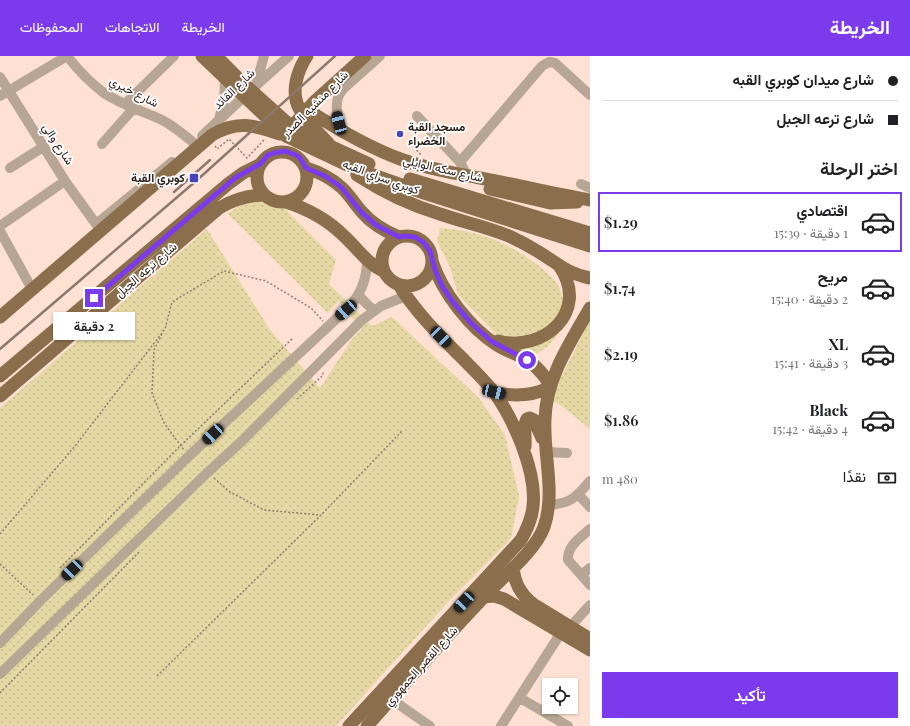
<!DOCTYPE html>
<html lang="ar">
<meta charset="utf-8">
<style>
:root{--surface:#fff;--page:#f2f2f2;--text:#202124;--muted:#757577;--line:#e0e0e0;--accent:#7c3aed}
body{margin:0;font-family:"Playfair Display",Vazirmatn,serif;background:var(--page);color:var(--text);direction:rtl;height:100vh;display:flex;flex-direction:column;font-size:15px;white-space:nowrap}
*{box-sizing:border-box;margin:0}
p{font-size:13px;color:var(--muted)}
.icon{flex:none;width:22px;height:22px;fill:none;stroke:currentColor;stroke-width:2;stroke-linecap:round;stroke-linejoin:round}
.map{position:relative;flex:1;overflow:hidden;direction:ltr}
.drawer{display:flex;flex-direction:column;background:var(--surface);width:320px}
.drawer>*{flex:none}
.guide{display:grid;align-content:center;height:88px;padding:0 12px;background:var(--surface)}
.tools{position:absolute;left:542px;top:622px;display:grid;gap:8px}
.tools a{display:grid;place-items:center;width:36px;height:36px;border-radius:0px;background:var(--surface);box-shadow:0 1px 3px #0004;font-size:20px}
.end{position:absolute;width:18px;height:18px;margin:-9px;border:5px solid #7c3aed;background:#fff;box-shadow:0 0 0 2px #fff}
.from{border-radius:50%}
.bubble{position:absolute;height:28px;border-radius:0px;background:var(--surface);box-shadow:0 1px 3px #0004;font-size:13px;font-weight:600;line-height:28px;text-align:center;direction:rtl}
.car{position:absolute;width:12px;height:24px;margin:-12px -6px;border-radius:5px;box-shadow:0 0 3px 1px #0007;background:linear-gradient(#222 24%,#8ab4d8 0 40%,#222 0 76%,#8ab4d8 0 86%,#222 0)}
.guide b{display:flex;align-items:center;gap:14px;height:38px;font-size:15px}
.guide b+b{border-top:1px solid var(--line)}
.guide i{width:10px;height:10px;background:var(--text)}
ul{padding:0;list-style:none}
li{display:flex;align-items:center;gap:12px;height:60px;margin:0 8px 6px;padding:0 4px;border:2px solid transparent;border-radius:0px}
li div{flex:1}
li b{display:block;font-size:15px}
li em{font-style:normal;font-weight:600}
li.current{border-color:var(--accent)}
li>.icon{width:36px;height:36px;stroke-width:1.5}
h2{padding:0 12px;font-size:18px;line-height:48px}
.pay{display:flex;align-items:center;gap:10px;height:44px;padding:0 12px;font-size:15px}
.pay p{margin-inline-start:auto}
.button{display:flex;gap:8px;margin-top:auto;padding:8px 12px}
.button a{flex:1;height:46px;border-radius:0px;background:var(--accent);color:#fff;font-size:16px;font-weight:600;line-height:46px;text-align:center}
header{display:flex;align-items:center;gap:24px;box-sizing:border-box;height:56px;padding:0 20px;background:var(--accent);color:#fff}
header strong{font-size:19px}
nav{display:flex;gap:22px;margin-inline-start:auto;font-size:14px}
main{display:flex;flex:1;min-height:0}
.map>svg:first-child{display:block}
.grass{fill:url(#grass-dots)}
.lines{fill:none;stroke-linecap:round;stroke-linejoin:round}
.path{stroke:#927d73;stroke-width:1.5;stroke-dasharray:2 2;stroke-linecap:butt}
.minor{stroke:#b6a693;stroke-width:10}
.major{stroke:#8b6e4b;stroke-width:13}
.rail{stroke:#8d786e;stroke-width:2.5}
.route{stroke:#7c3aed;stroke-width:5}
.poi-dot{fill:#4943ba;stroke:#fff;stroke-width:1.5}
.labels{text-anchor:middle;stroke-width:3.5;stroke-linejoin:round;paint-order:stroke}
.street-label{font-size:12px;fill:#281b15;stroke:#fff}
.poi-label{font-size:12px;font-weight:bold;fill:#281b15;stroke:#fff;text-anchor:start}
</style>
<header>
<strong>الخريطة</strong>
<nav><a>الخريطة</a><a>الاتجاهات</a><a>المحفوظات</a></nav>
</header>
<main>
<section class="drawer">
<div class="guide">
<b><i class="from"></i>شارع ميدان كوبري القبه</b>
<b><i></i>شارع ترعه الجبل</b>
</div>
<h2>اختر الرحلة</h2>
<ul>
<li class="current"><svg class="icon" aria-label="car" viewBox="0 0 24 24"><path d="M5 17H2v-5l4-1 3-4h7l3 4 3 1v5h-3M9 17h6M6 11h13"/><circle cx="7" cy="17" r="2"/><circle cx="17" cy="17" r="2"/></svg><div><b>اقتصادي</b><p>1 دقيقة · 15:39</p></div><em>$1.29</em></li>
<li><svg class="icon" aria-label="car" viewBox="0 0 24 24"><path d="M5 17H2v-5l4-1 3-4h7l3 4 3 1v5h-3M9 17h6M6 11h13"/><circle cx="7" cy="17" r="2"/><circle cx="17" cy="17" r="2"/></svg><div><b>مريح</b><p>2 دقيقة · 15:40</p></div><em>$1.74</em></li>
<li><svg class="icon" aria-label="car" viewBox="0 0 24 24"><path d="M5 17H2v-5l4-1 3-4h7l3 4 3 1v5h-3M9 17h6M6 11h13"/><circle cx="7" cy="17" r="2"/><circle cx="17" cy="17" r="2"/></svg><div><b>XL</b><p>3 دقيقة · 15:41</p></div><em>$2.19</em></li>
<li><svg class="icon" aria-label="car" viewBox="0 0 24 24"><path d="M5 17H2v-5l4-1 3-4h7l3 4 3 1v5h-3M9 17h6M6 11h13"/><circle cx="7" cy="17" r="2"/><circle cx="17" cy="17" r="2"/></svg><div><b>Black</b><p>4 دقيقة · 15:42</p></div><em>$1.86</em></li>
</ul>
<div class="pay"><svg class="icon" aria-label="cash" viewBox="0 0 24 24"><path d="M3 7h18v10H3z"/><circle cx="12" cy="12" r="2"/></svg>نقدًا<p>480 m</p></div>
<div class="button"><a>تأكيد</a></div>
</section>
<div class="map">
<svg width="590" height="670" viewBox="0 0 590 670">
<defs>
<pattern id="grass-dots" width="8" height="8" patternUnits="userSpaceOnUse"><rect width="8" height="8" fill="#e5d8a4"/><path d="M2 2h.1M6 6h.1" fill="none" stroke="#c4b98c" stroke-width="1.8" stroke-linecap="round"/></pattern>
</defs>
<rect width="100%" height="100%" fill="#ffe1d4"/>
<!-- grass -->
<path class="grass" d="M252 139 276 144 336 204 329 228 372 270 392 261 479 342 505 379 519 440 511 483 449 545 336 670H0V352L207 173 270 274 320 332 352 283 362 273 338 245 328 257 228 158Z
M440 172C451 173 462 174 473 177 500 184 524 197 545 215 548 219 553 222 556 226 562 235 564 247 564 258 563 278 548 293 531 301L514 297 458 239 450 211 437 185Z
M590 264V373L563 351 550 343Z"/>
<g class="lines">
<!-- path -->
<path class="path" d="M215 90 217 93 229 83 247 102 265 83
M414 91 421 99
M162 278 154 294 152 337 164 367 184 394
M297 343 320 322 323 319V316
M214 422 230 436 264 454 320 459
M0 478 75 390 165 273 172 246 224 215 266 225 311 252 323 265
M0 508 33 539
M60 512 180 390 292 283
M157 620 321 459 402 375
M0 637 139 496"/>
<!-- minor -->
<path class="minor" d="M67 0C78 14 89 26 104 37 122 49 143 55 162 64 174 70 184 79 194 87
M0 21 65 125 96 168 172 106
M256 29 264 0
M0 40 67 0
M125 48 174 0
M417 60 460 106 467 120
M219 63 224 46 225 23
M342 75C338 60 332 46 343 33L380 0
M202 80 251 34 289 0
M102 88 133 53
M460 106 542 10 549 6 555 7 590 39
M10 112 43 91
M581 128 590 132
M0 170 65 125
M0 175 32 233
M358 239 374 255
M546 396 567 397
M578 438 590 451
M549 449C572 447 575 442 590 425
M590 473C580 482 567 490 568 504L590 529
M581 519 590 512
M570 571 590 549
M0 587 40 545 190 399 349 251C361 238 367 222 367 204
M0 618 207 417 242 385 362 264 381 250 406 240
M393 641 401 650 430 670
M520 642 568 670
M501 670 564 572"/>
<!-- major -->
<path class="major" d="M202 0 286 80 356 113 424 137 590 190
M216 0 244 28 292 71 308 80 369 108
M307 0C297 15 290 37 300 54 307 66 319 77 329 88
M306 53C337 73 369 92 403 104 428 113 454 117 480 122 517 129 553 137 590 144
M286 77 314 46 365 0
M257 121a25 25 0 1 1 50 0a25 25 0 1 1-50 0Z
M306 112C319 116 331 122 341 131 349 138 354 147 361 155 371 167 384 175 399 181
M357 119C383 136 410 149 440 158 463 166 487 171 509 180 520 185 531 191 542 198 559 209 569 218 590 222
M410 123 590 177
M490 133 550 147 577 146
M286 146C308 153 328 164 344 180 358 193 367 207 383 215
M382 205a25 25 0 1 1 50 0a25 25 0 1 1-50 0Z
M432 205C442 236 470 272 497 289 504 294 512 296 520 300 533 306 543 317 550 329
M0 261 212 79C237 64 254 69 280 78
M498 285C543 297 590 256 560 211
M0 320 228 128 243 117 261 108
M494 336C513 341 531 340 549 332
M0 340 219 152C234 143 248 139 265 139
M525 391C526 383 523 369 527 363L530 362 534 364 542 382
M513 512C515 527 520 538 533 548L590 583
M483 541 494 540 504 543 590 594
M349 670 521 484C527 473 532 463 533 450 537 416 514 364 494 336 485 325 475 315 465 305 441 281 417 258 399 229
M367 670C405 627 443 584 483 542 501 522 535 496 544 471 556 436 543 399 545 363 546 322 570 287 590 252"/>
<!-- rail -->
<path class="rail" d="M174 136 210 104
M0 293 196 125 335 0"/>
</g>
<g class="lines">
<!-- route -->
<path class="route" d="M94 242 235 122 260 108 268 99 274 97 285 95 296 99 300 102 306 112 325 120 341 131 362 157 376 169 399 181 404 180 415 181 424 187 430 195 435 214 442 230 452 245 471 267 491 285 527 304"/>
</g>
<!-- markers -->
<g class="poi-dot">
<circle cx="400" cy="78" r="4"/>
<rect x="189" y="117" width="10" height="10" rx="2"/>
</g>
<g class="labels">
<!-- street labels -->
<g class="street-label">
<text transform="translate(234 33) rotate(-44)" y="4">شارع القائد</text>
<text transform="translate(134 36) rotate(27)" y="4">شارع خيري</text>
<text transform="translate(315 48) rotate(-45)" y="4">شارع منشيه الصدر</text>
<text transform="translate(58 88) rotate(57)" y="4">شارع والي</text>
<text transform="translate(443 113) rotate(13)" y="4">شارع سكه الوايلي</text>
<text transform="translate(381 121) rotate(20)" y="4">كوبري سراي القبه</text>
<text transform="translate(146 214) rotate(-41)" y="4">شارع ترعه الجبل</text>
<text transform="translate(421 610) rotate(-48)" y="4">شارع القصر الجمهوري</text>
</g>
<!-- poi labels -->
<g class="poi-label">
<text x="408" y="75">مسجد القبة<tspan x="408" dy="14">الخضراء</tspan></text>
<text x="185" y="126" text-anchor="end">كوبري القبة</text>
</g>
</g>
</svg>
<div class="tools">
<a><svg class="icon" aria-label="locate" viewBox="0 0 24 24"><circle cx="12" cy="12" r="6"/><path d="M12 2v4M12 18v4M2 12h4M18 12h4"/></svg></a>
</div>
<i class="end from" style="left:527px;top:304px"></i>
<i class="end" style="left:94px;top:242px"></i>
<div class="bubble" style="left:53px;top:256px;width:82px">2 دقيقة</div>
<i class="car" style="left:339px;top:67px;rotate:345deg"></i>
<i class="car" style="left:346px;top:254px;rotate:229deg"></i>
<i class="car" style="left:441px;top:281px;rotate:135deg"></i>
<i class="car" style="left:494px;top:336px;rotate:103deg"></i>
<i class="car" style="left:213px;top:378px;rotate:227deg"></i>
<i class="car" style="left:72px;top:514px;rotate:226deg"></i>
<i class="car" style="left:464px;top:546px;rotate:223deg"></i>
</div>
</main>
